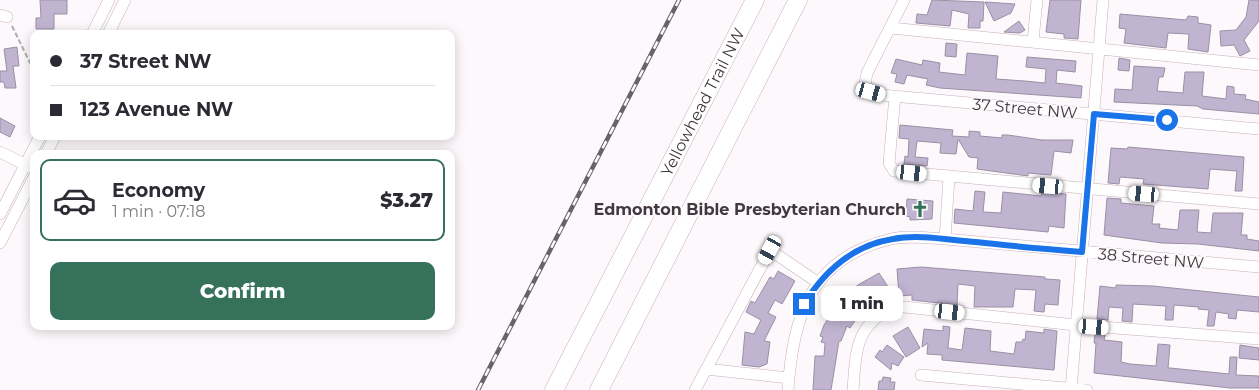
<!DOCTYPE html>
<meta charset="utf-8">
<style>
:root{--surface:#fff;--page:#f2f2f3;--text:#2b2b33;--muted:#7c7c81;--line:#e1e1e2;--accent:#36715b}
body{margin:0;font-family:Montserrat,sans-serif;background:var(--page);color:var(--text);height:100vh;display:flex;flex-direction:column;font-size:19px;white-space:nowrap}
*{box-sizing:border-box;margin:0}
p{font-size:16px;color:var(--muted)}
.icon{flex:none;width:28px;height:28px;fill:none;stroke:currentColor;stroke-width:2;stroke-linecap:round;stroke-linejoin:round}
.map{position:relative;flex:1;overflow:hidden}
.panel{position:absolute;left:30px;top:150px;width:425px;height:180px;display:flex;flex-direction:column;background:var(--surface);border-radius:10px;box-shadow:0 2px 12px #0003}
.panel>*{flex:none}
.hud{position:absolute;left:30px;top:30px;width:425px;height:110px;border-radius:10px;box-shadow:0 2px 12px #0003;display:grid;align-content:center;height:110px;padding:0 20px;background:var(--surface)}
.end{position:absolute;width:22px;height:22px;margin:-11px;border:6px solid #1a73e8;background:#fff;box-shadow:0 0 0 2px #fff}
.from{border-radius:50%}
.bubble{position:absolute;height:35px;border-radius:10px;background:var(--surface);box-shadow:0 2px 12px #0003;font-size:16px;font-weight:800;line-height:35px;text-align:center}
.car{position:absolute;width:15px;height:30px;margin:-15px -8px;border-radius:6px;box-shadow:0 0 4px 1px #0007;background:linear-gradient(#fff 24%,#345 0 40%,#fff 0 76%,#345 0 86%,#fff 0)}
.hud b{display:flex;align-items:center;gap:18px;height:48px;font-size:19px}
.hud b+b{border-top:1px solid var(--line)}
.hud i{width:12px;height:12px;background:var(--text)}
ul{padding:9px 0 0;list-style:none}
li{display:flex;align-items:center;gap:15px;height:82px;margin:0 10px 8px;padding:0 10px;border:2px solid var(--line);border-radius:10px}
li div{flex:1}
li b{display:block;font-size:19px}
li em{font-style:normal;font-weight:800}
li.active{border-color:var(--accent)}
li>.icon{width:45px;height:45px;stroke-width:1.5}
.action{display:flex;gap:10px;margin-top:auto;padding:10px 20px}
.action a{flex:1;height:58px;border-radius:10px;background:var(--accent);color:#fff;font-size:20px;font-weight:800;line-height:58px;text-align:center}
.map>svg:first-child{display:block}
.building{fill:#c1b4d1;stroke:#9990a4}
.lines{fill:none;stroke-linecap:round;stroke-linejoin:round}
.minor-casing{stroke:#c6b0bd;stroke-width:12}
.highway-casing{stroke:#c6b0bd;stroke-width:19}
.path{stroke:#b2acb0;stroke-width:2;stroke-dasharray:5 2.5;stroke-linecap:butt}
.minor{stroke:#fff;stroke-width:11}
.highway{stroke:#fff;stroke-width:18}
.rail-casing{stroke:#696267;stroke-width:4.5}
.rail{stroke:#fdf8fb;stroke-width:2.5;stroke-dasharray:8;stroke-linecap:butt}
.route{stroke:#1a73e8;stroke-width:6}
.labels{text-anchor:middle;stroke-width:4;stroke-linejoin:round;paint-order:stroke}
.street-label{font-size:16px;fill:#41393e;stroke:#fdf8fb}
.poi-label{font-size:16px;font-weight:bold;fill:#41393e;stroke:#fdf8fb;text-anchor:end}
</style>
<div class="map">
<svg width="1259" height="390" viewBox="0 0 1259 390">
<rect width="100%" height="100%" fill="#fdf8fb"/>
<!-- building -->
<path class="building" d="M40 0H67V14H54V29H36V18H41Z
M932 0 984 2 983 21H980V28H968L969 14 952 10 950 26 916 23 917 14 927 15Z
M1050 0H1081L1078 39 1064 38V34L1046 32Z
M1249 0H1259V21L1244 40 1250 51 1240 56 1234 45 1221 46 1220 31 1236 30 1246 17Z
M985 2 1015 4 1011 13 994 21Z
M1120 14 1186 20 1188 16 1198 17V23L1211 25 1208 52 1188 49 1189 34 1168 33 1166 48 1124 43 1126 29 1119 28Z
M1019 21 1025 30 1020 33 1004 32Z
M946 43 957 44 956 57 945 56Z
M17 47 19 66H13L16 88H5L4 82H0V71H7L4 49Z
M967 53 998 56 996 79 1025 81 1045 83 1046 69 1026 67 1027 57 1076 61 1075 72 1057 70 1056 83 1082 86 1081 98 940 88 926 85 928 79 907 75 904 84 895 82 897 74 891 73 896 59 922 65 923 60 940 63 939 72 965 75Z
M1119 58 1130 60 1129 71 1118 70Z
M1134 66 1165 68 1163 77H1159L1157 91 1183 93 1185 72H1204L1202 96 1226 99 1227 86 1234 87V94L1246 95 1245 99 1259 102V114L1203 109 1197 106 1114 102 1115 89 1132 90Z
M0 118 15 126 10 137 0 132Z
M900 125 953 130 952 136 969 137V131L980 132V136L1002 138V135H1008L1042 140H1073L1071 153 1054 151 1051 175 1028 173V176L977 169 978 158 969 157 958 139 956 154 940 153 941 143 917 141 915 157 928 158 927 166 904 164 905 156 908 157 909 139 899 138Z
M1128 147 1244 157 1242 191H1235L1237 171 1210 169 1208 189 1143 184 1144 179 1120 177 1119 184 1108 183 1111 148 1127 149Z
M975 191 985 192 983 212 1001 213 1003 192 1041 196 1042 192 1066 194 1064 228 1049 226 1048 232 954 223 955 209 973 211Z
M1107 198 1121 199V203L1154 206 1152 224H1160L1159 228 1178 230 1180 210H1199L1197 232 1211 233 1213 213H1243L1241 235H1247V239L1259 241V251L1198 244 1162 243 1104 235Z
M907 199 933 201 932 219 910 220V217L906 216Z
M921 267 1045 277V279L1060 280 1058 305 1045 304 1044 312 1034 311 1036 290 1015 289 1013 307H974L975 286 958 284 957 305 912 300V295L899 296 897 269Z
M778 271 795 281 782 304 775 300 768 313 776 317 764 341 770 342 767 364 759 367 742 365 745 332 754 334 761 320 746 312 751 301 755 303 770 277 774 279Z
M879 273 894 296 886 302 872 304 875 309 867 316 863 309 850 328 847 326 841 341H839L831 390H813L815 356H824L825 343 821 342 823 337 820 336 824 325 834 310 836 311 844 300 842 298 858 285Z
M1116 285 1153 286 1259 297V312L1237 310 1236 319 1228 318 1229 314 1216 312 1214 326H1207L1209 310 1198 309 1199 307 1174 305 1173 320H1165L1166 306 1133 304 1132 322 1122 321 1123 308 1109 307 1108 320 1097 319 1100 286 1116 288Z
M943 326 950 327 948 348 962 350 965 328 991 331 990 351 1014 354 1016 342H1022L1023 339 1025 340 1026 331 1044 333V329L1057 331 1054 370 942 360V355L927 354 928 343 922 347 924 329 943 331Z
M908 327 920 348 906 357 893 336Z
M1095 334 1105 335 1104 340 1122 342 1121 362 1130 364 1156 366 1158 344 1170 345 1168 368H1170L1229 374 1230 357H1237L1236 375 1259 376V388H1230L1094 373 1096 343H1094Z
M887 345 904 357 898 366 892 363 891 370 875 357 880 350 882 352Z
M1240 345 1259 348V360L1239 358Z
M883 377 891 378 890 382H895L894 390H878L879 381H882Z"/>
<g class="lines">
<!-- minor casing -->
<g class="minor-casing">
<path id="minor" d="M904 0 867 73 865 84 871 92 881 95 1259 129
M0 15 7 17
M891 28 1259 65
M92 34 109 0
M108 34 125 0
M1033 41 1037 0
M895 96 889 163 894 171 1259 204
M0 152 34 169
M46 154 55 136
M0 214 40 136
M945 239 949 177
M0 243 34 177
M706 369 789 378
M921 375 1087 390
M695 390 770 250 817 282
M788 390C793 316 810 258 891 239 908 235 928 238 945 239L1259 267
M853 390C856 350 855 325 895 306L1076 325 1259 339
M1071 390 1103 0"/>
</g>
<!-- highway casing -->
<g class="highway-casing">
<g id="highway">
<path id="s1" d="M554 390 755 0"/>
<path d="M599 390 798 0"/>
</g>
</g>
<!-- path -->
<path class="path" d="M12 26 34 71"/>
<!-- minor -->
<use href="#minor" class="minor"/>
<!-- highway -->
<use href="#highway" class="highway"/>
<!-- rail casing -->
<g class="rail-casing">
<path id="rail" d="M478 390 679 0"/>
</g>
<!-- rail -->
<use href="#rail" class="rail"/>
</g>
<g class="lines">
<!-- route -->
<path class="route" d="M804 304C824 272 853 245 893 239 919 234 949 240 976 242 1011 246 1046 249 1082 252L1094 114 1167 120"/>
</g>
<!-- icons -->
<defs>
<g id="church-bare" transform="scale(1.35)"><path d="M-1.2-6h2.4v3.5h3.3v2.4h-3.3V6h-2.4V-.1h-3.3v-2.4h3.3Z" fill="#36715b" stroke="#fdf8fb" stroke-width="2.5" paint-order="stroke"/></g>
</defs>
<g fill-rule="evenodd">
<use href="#church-bare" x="920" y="209"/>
</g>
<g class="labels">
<!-- street labels -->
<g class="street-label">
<text dy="6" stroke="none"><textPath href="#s1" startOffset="324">Yellowhead Trail NW</textPath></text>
<text transform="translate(1025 108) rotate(5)" y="6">37 Street NW</text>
<text transform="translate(1151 258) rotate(5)" y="6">38 Street NW</text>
</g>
<!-- poi labels -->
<g class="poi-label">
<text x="906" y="215">Edmonton Bible Presbyterian Church</text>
</g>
</g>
</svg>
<i class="end from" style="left:1167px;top:120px"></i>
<i class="end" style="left:804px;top:304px"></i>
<div class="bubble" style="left:821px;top:286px;width:82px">1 min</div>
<i class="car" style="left:871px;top:92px;rotate:105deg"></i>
<i class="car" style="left:912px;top:173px;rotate:96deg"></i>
<i class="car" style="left:1048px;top:186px;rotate:275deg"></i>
<i class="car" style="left:1144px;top:194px;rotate:275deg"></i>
<i class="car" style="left:770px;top:250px;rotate:209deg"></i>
<i class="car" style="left:950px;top:312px;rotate:96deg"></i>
<i class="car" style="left:1094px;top:327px;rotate:94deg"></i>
<div class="hud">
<b><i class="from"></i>37 Street NW</b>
<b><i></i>123 Avenue NW</b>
</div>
<section class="panel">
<ul>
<li class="active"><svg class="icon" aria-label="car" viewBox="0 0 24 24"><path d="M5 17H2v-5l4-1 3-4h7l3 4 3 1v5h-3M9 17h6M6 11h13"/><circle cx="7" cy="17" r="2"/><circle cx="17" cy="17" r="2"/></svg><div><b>Economy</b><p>1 min · 07:18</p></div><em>$3.27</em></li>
</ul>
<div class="action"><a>Confirm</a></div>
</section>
</div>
